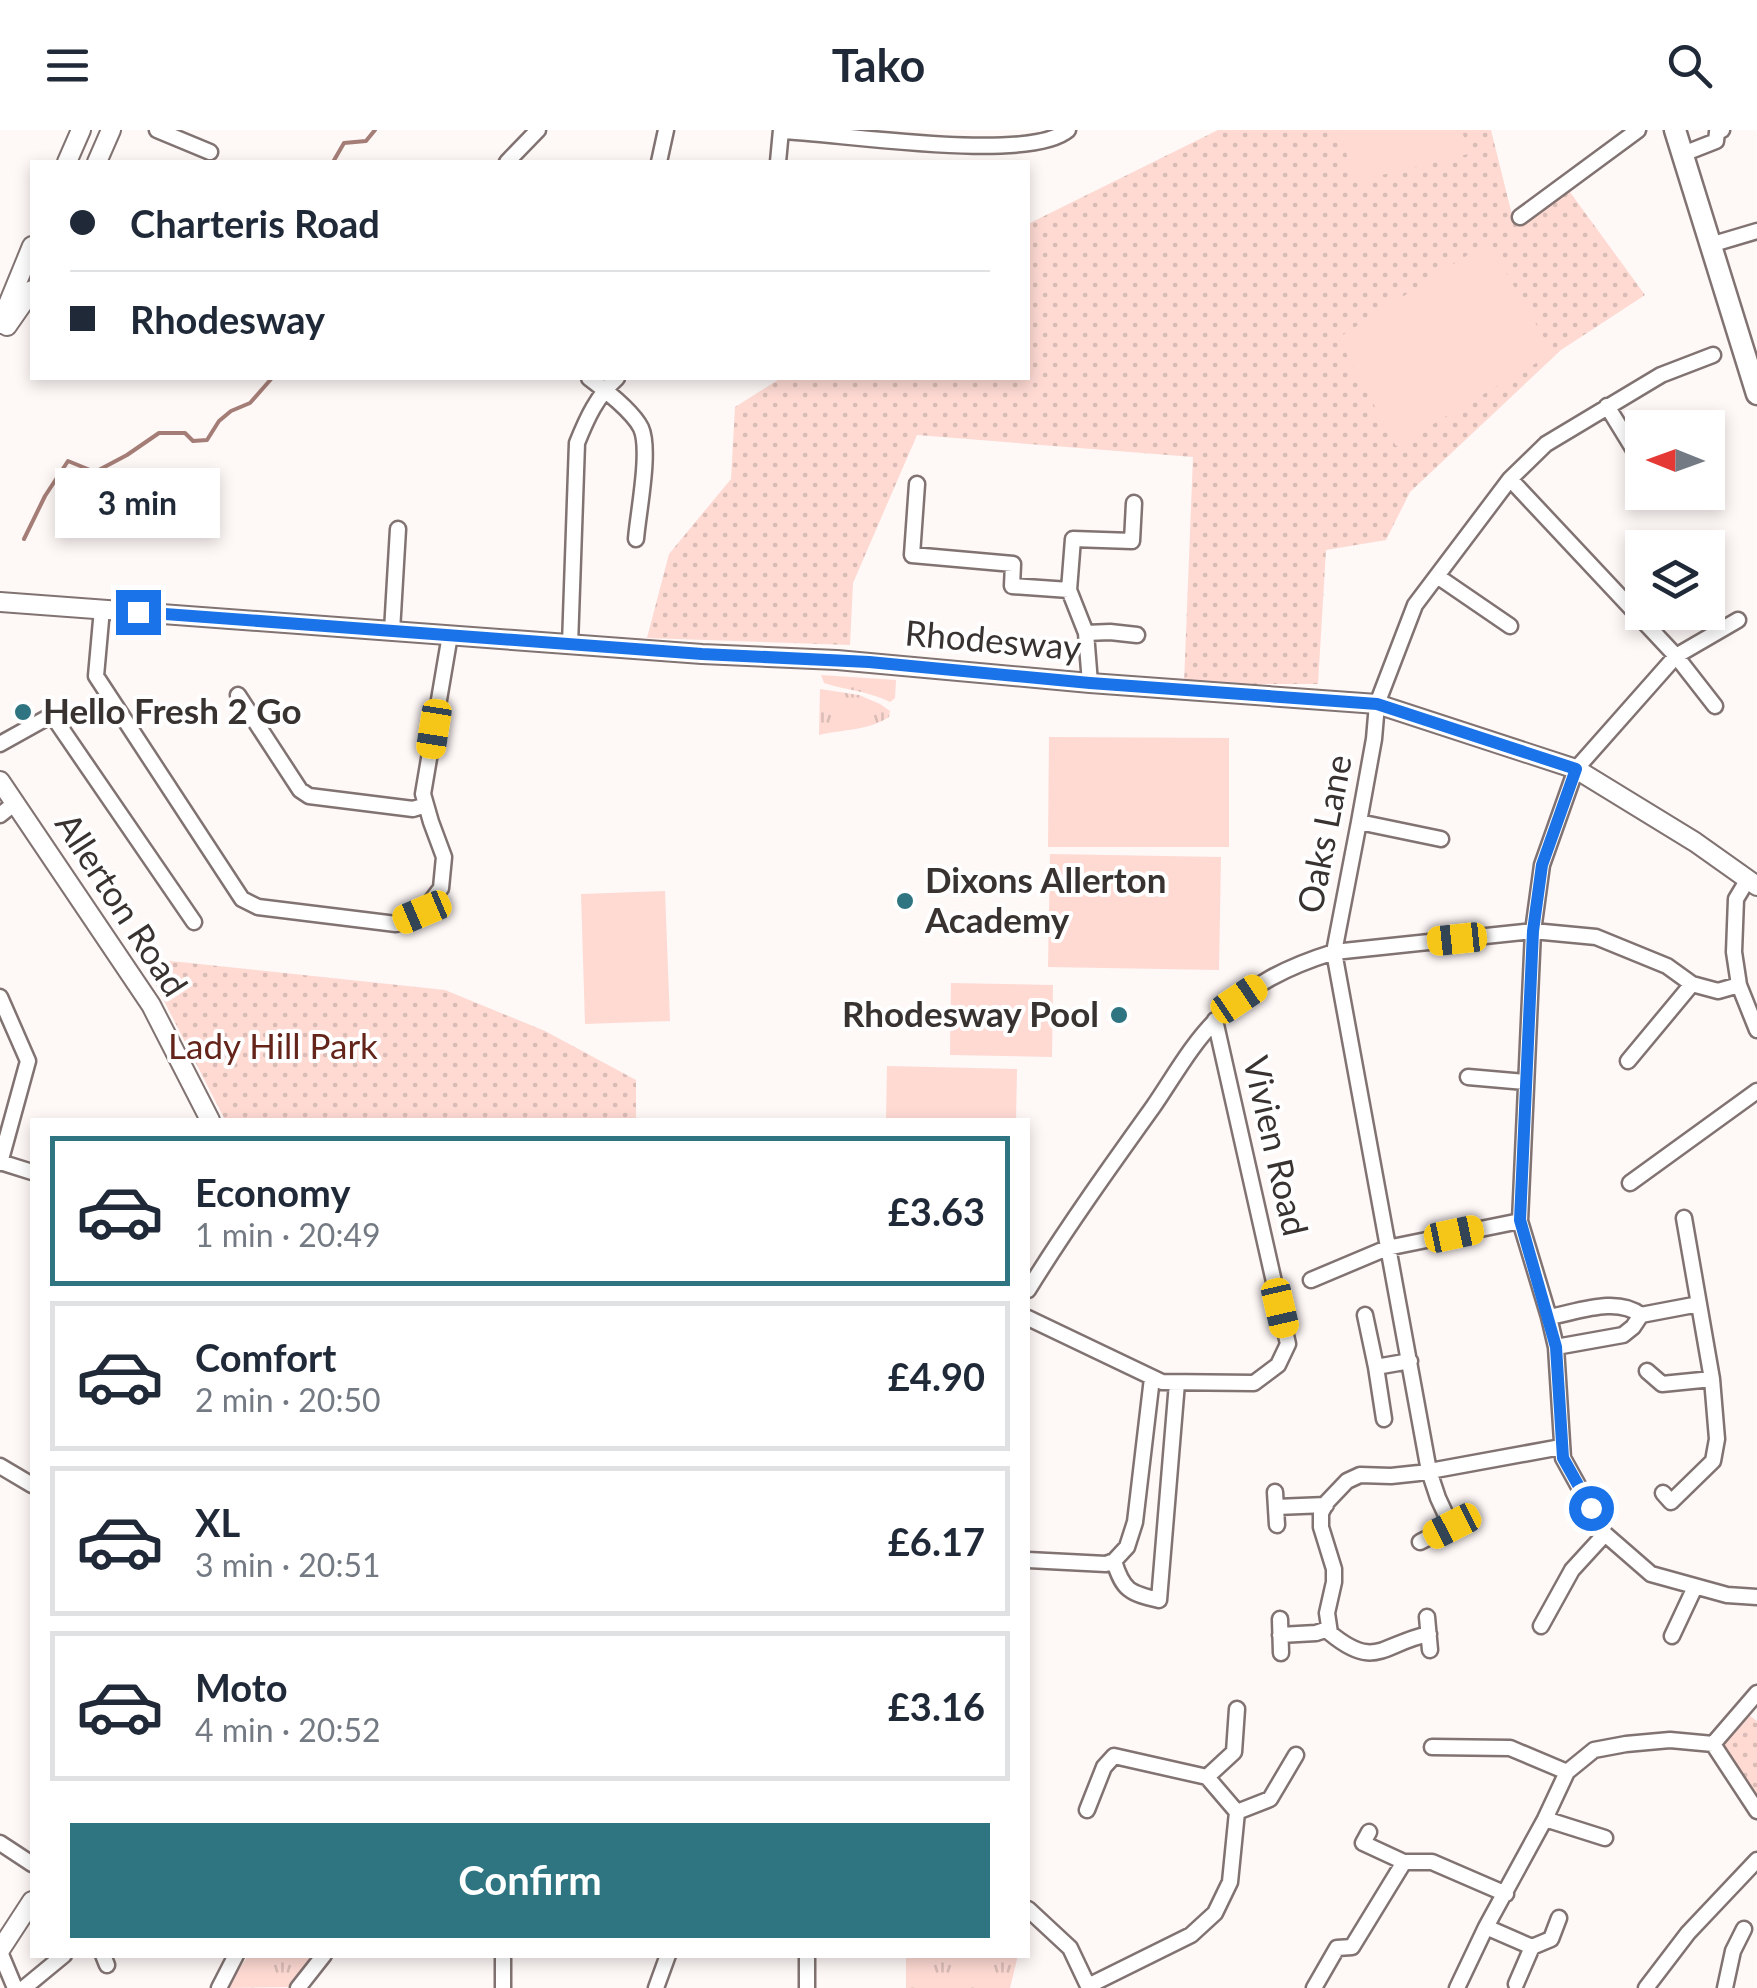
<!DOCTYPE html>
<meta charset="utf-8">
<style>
:root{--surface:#fff;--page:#f2f2f3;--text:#1f2937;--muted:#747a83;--line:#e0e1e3;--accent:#2e7481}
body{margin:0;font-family:Lato,sans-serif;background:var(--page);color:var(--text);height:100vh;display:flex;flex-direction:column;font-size:38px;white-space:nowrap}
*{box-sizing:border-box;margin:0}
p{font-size:32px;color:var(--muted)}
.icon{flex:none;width:55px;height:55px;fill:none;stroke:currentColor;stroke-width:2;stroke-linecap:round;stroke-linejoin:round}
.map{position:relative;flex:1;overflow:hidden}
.drawer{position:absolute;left:30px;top:988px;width:1000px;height:840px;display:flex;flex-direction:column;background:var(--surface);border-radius:0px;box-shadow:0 5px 15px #0003}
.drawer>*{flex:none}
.top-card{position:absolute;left:30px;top:30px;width:1000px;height:220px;border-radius:0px;box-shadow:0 5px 15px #0003;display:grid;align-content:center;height:220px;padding:0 40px;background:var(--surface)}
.needle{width:65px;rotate:271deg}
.tools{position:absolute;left:1625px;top:280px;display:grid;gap:20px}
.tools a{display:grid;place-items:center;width:100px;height:100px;border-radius:0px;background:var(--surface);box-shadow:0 5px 15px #0003;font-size:50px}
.end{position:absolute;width:45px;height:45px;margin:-22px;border:12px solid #1a73e8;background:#fff;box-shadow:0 0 0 5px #fff}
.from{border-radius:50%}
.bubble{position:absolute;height:70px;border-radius:0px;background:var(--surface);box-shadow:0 5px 15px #0003;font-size:32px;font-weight:700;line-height:70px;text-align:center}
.car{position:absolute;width:30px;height:60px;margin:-30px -15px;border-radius:12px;box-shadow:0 0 8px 2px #0007;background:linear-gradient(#f5c518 24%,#345 0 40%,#f5c518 0 76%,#345 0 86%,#f5c518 0)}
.top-card b{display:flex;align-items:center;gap:35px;height:95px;font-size:38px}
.top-card b+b{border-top:2px solid var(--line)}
.top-card i{width:25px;height:25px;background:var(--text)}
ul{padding:18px 0 0;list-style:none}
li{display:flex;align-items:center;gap:30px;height:150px;margin:0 20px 15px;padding:0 20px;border:5px solid var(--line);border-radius:0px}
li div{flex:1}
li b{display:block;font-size:38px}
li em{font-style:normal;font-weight:700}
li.on{border-color:var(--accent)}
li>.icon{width:90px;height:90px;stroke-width:1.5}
.primary-button{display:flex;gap:20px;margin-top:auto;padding:20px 40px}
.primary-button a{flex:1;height:115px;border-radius:0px;background:var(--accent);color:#fff;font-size:40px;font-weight:700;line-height:115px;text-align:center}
header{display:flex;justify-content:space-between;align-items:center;height:130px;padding:0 40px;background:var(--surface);font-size:45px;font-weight:700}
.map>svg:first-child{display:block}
.grass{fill:url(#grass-tufts)}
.park{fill:url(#park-dots)}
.garden{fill:#fedad3}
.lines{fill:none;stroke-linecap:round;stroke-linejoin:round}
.stream{stroke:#a47d76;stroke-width:4}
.minor-casing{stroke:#817371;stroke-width:19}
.tertiary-casing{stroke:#817371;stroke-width:22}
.secondary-casing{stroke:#817371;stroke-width:25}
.minor{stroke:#fff;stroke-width:14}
.tertiary{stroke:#fff;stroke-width:18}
.secondary{stroke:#fff;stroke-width:20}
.route{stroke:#1a73e8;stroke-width:12}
.poi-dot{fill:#2e7481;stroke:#fff;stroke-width:4}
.labels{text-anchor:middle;stroke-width:8;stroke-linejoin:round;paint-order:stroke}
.street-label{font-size:35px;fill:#383231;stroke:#fff}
.poi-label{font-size:35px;font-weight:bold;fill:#383231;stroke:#fff;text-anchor:start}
.park-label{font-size:35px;fill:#64241a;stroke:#fff}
</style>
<header><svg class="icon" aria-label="menu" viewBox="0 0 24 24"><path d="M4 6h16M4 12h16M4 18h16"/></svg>Tako<svg class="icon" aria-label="search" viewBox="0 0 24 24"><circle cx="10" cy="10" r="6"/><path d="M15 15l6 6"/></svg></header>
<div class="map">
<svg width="1757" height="1858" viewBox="0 0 1757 1858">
<defs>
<pattern id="grass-tufts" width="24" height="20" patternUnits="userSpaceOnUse" patternTransform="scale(2.5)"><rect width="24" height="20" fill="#fedad3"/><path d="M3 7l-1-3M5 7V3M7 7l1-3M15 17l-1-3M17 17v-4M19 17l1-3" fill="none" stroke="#dabcb6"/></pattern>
<pattern id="park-dots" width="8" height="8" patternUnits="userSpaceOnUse" patternTransform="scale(2.5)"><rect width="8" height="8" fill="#fedad3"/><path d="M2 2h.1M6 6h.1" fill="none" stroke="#dabcb6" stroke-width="1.8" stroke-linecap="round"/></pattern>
</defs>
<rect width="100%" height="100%" fill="#fef8f7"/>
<!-- grass -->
<path class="grass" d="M821 545 896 550 895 568 890 572C868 561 846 560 824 553Z
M820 559 859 565 880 574 890 581 889 587C867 601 844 599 819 605Z
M246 1825H318L294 1857 225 1858 246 1829Z
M906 1825H1018L1010 1858H906Z"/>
<!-- park -->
<path class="park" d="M1218 0H1491L1514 93 1567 58 1645 165 1561 220 1410 362 1386 410 1326 420 1318 554H1184L1193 327 917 305 853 453 850 515 647 508 669 424 731 349 735 277 781 248H1028V94Z
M142 828 445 860 545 901 636 950V990H225Z
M1749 1585 1757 1591V1672L1724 1616 1727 1607Z"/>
<!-- garden -->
<path class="garden" d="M1341 0H1462L1468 24 1353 52Z
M1488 112 1553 223 1396 316 1338 208Z
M1049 607 1229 608V717H1048Z
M1050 724 1221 727 1219 840 1048 837Z
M665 761 670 891 585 894 581 764Z
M951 853 1053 855 1052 927 950 925Z
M887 936 1017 939 1016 990H886Z"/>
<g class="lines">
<!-- stream -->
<path class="stream" d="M333 32 344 13 366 11 375 0
M24 409 45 366 68 331 95 342 127 325 159 303H185L193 311 207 310 219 291 231 281 250 273 272 248"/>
<!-- minor casing -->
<g class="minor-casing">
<path id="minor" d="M157 0 210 22
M781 1C839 3 1028 34 1068 0
M1683 24 1716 11 1717 2 1722 0
M507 32 538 0
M659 32 666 0
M778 32 781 0
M1520 87 1638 0
M1710 115 1757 101
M589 248C604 259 633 282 641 298 651 320 638 383 636 409
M1607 276 1642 333
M1510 349 1676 526 1715 576
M917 354 912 425 1013 434 1012 456 1069 460
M1661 362 1664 368
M1437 446 1510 496
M102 479 96 546 242 769 258 777 396 794 422 783 441 758 444 727 431 692 423 664 450 505
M1738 490 1676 526 1576 639 1542 735 1533 801 1520 1091 1549 1187 1556 1217 1563 1328 1605 1404 1651 1444 1727 1465 1757 1467
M392 501 398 399
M1086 503 1110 502 1137 505
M570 515 577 313C587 288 597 266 617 248
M1090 553 1086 503 1069 460 1073 409 1132 411 1134 373
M238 565 300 660 309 666 413 679 426 675
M0 614 52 585 194 792
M0 685 15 673
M1359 692 1441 709
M1748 749 1736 769 1734 822 1739 855 1757 900
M0 867 28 931 0 1033
M1628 931 1692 854
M1468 947 1525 952
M0 1032 32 1042
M1630 1053 1757 961
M1311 1150 1387 1118 1520 1091
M1028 1160C1067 1097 1110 1037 1153 977 1173 948 1191 915 1216 890 1249 855 1289 836 1334 822L1359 692 1374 609 1377 574 1415 475 1510 349 1546 314 1661 245 1713 225
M1365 1185 1376 1237 1410 1231
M1549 1187C1578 1182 1616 1166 1641 1185L1699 1174
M1028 1188 1162 1252 1254 1253 1278 1235 1288 1214 1215 890
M1556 1217 1623 1205 1633 1197 1641 1185
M1376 1237 1384 1289
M1647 1241 1662 1254 1712 1249
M0 1336 32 1355
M1275 1362 1277 1395
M1663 1363 1671 1372 1713 1331 1717 1309 1712 1249 1684 1088
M1276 1377 1326 1375
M1420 1412 1451 1396 1438 1368 1429 1341 1334 822 1533 801 1596 807 1667 836 1692 854 1718 861 1739 855
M1028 1430 1106 1434 1114 1431 1127 1417 1135 1392 1152 1248
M1114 1431C1123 1461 1130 1463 1159 1470L1177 1253
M1427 1487 1430 1520
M1280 1489 1281 1523
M1541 1496 1572 1440 1605 1404
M1429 1504C1383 1513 1376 1541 1330 1503L1327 1483 1334 1452V1439L1321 1397V1383L1327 1372 1347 1351 1360 1345 1391 1346 1419 1343 1561 1317
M1280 1505 1316 1503 1328 1499
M1672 1506 1695 1457
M1713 1614 1757 1563
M1432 1617 1510 1618 1567 1642
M1207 1647 1234 1622 1237 1579
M1087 1680 1104 1637 1114 1626 1207 1647 1237 1682 1230 1752 1215 1783 1191 1805 1088 1856
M1237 1682 1270 1669 1296 1625
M1545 1689 1605 1708
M1369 1702 1363 1713 1404 1732H1432L1506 1764
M0 1713 32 1734
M1028 1779 1070 1818 1089 1858
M1486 1797 1532 1817 1551 1809 1559 1788
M0 1822 15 1858
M103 1825 107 1835
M1516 1854 1532 1817
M24 1858 64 1825
M219 1858 236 1825
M298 1858 324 1825
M503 1858V1825
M656 1858 668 1825
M807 1858V1825
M1314 1858 1337 1818 1352 1817 1404 1732
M1457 1858 1486 1797 1545 1689 1567 1642 1594 1620 1626 1614 1670 1610 1713 1614 1757 1681
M1646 1858 1688 1803 1757 1730
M1725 1858 1733 1821 1744 1799"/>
</g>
<!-- tertiary casing -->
<g class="tertiary-casing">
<path id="tertiary" d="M67 32 81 0
M97 32 111 0
M0 194 32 116
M7 196 32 160
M0 472 702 524 837 530 1090 553 1377 574 1576 639 1695 712 1757 756
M0 651 151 875 210 990
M0 1820 32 1771"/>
</g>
<!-- secondary casing -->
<g class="secondary-casing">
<path id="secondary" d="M1675 0 1757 264"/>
</g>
<!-- minor -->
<use href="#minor" class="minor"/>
<!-- tertiary -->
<use href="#tertiary" class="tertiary"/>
<!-- secondary -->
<use href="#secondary" class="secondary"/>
</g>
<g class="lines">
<!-- route -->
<path class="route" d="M138 482 702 524 869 532 1090 553 1377 574 1576 639 1542 735 1533 801 1520 1090 1556 1217 1563 1328 1591 1378"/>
</g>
<!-- markers -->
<g class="poi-dot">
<circle cx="23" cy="582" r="10"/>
<circle cx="905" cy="771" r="10"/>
<circle cx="1119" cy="885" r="10"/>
</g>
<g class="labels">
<!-- street labels -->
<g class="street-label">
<text transform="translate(993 511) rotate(5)" y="12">Rhodesway</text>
<text transform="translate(1325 704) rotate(-79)" y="12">Oaks Lane</text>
<text transform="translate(121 775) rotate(57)" y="12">Allerton Road</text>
<text transform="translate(1275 1016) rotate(77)" y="12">Vivien Road</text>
</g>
<!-- poi labels -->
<g class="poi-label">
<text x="43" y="594">Hello Fresh 2 Go</text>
<text x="925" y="763">Dixons Allerton<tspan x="925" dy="40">Academy</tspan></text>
<text x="1099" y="897" text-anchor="end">Rhodesway Pool</text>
</g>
<!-- park labels -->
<g class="park-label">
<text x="273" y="929">Lady Hill Park</text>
</g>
</g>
</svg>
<div class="tools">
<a><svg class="needle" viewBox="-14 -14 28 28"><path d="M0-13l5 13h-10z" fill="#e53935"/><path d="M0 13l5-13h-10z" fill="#747a83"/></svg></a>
<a><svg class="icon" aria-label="layers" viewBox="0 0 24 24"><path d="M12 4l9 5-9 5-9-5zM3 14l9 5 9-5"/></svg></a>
</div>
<i class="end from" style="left:1591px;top:1378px"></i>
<i class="end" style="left:138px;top:482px"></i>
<div class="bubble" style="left:55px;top:338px;width:165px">3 min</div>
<i class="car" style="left:434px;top:599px;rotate:189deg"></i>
<i class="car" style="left:422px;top:782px;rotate:247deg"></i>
<i class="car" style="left:1457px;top:809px;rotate:264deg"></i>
<i class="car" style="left:1239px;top:869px;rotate:56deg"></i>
<i class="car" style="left:1454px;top:1104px;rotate:78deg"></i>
<i class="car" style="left:1280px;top:1178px;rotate:167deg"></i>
<i class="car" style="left:1452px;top:1396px;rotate:243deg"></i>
<div class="top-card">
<b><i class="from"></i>Charteris Road</b>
<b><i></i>Rhodesway</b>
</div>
<section class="drawer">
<ul>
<li class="on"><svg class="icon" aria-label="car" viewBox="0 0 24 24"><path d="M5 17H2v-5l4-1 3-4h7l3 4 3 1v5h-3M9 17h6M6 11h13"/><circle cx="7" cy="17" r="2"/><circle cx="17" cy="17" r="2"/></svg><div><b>Economy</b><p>1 min · 20:49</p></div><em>£3.63</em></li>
<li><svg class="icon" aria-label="car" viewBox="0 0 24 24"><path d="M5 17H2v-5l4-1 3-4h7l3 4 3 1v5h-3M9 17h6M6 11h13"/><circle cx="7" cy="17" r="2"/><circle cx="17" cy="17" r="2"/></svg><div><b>Comfort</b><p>2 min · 20:50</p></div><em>£4.90</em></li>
<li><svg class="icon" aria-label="car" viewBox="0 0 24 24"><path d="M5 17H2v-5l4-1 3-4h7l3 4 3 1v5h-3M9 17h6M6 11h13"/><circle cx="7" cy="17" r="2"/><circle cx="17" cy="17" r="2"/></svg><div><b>XL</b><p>3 min · 20:51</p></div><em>£6.17</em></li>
<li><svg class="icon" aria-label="car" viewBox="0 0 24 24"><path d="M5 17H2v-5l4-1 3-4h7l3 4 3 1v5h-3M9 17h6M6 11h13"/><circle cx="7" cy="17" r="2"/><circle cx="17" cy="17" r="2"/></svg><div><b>Moto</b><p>4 min · 20:52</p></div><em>£3.16</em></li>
</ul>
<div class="primary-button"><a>Confirm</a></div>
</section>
</div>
